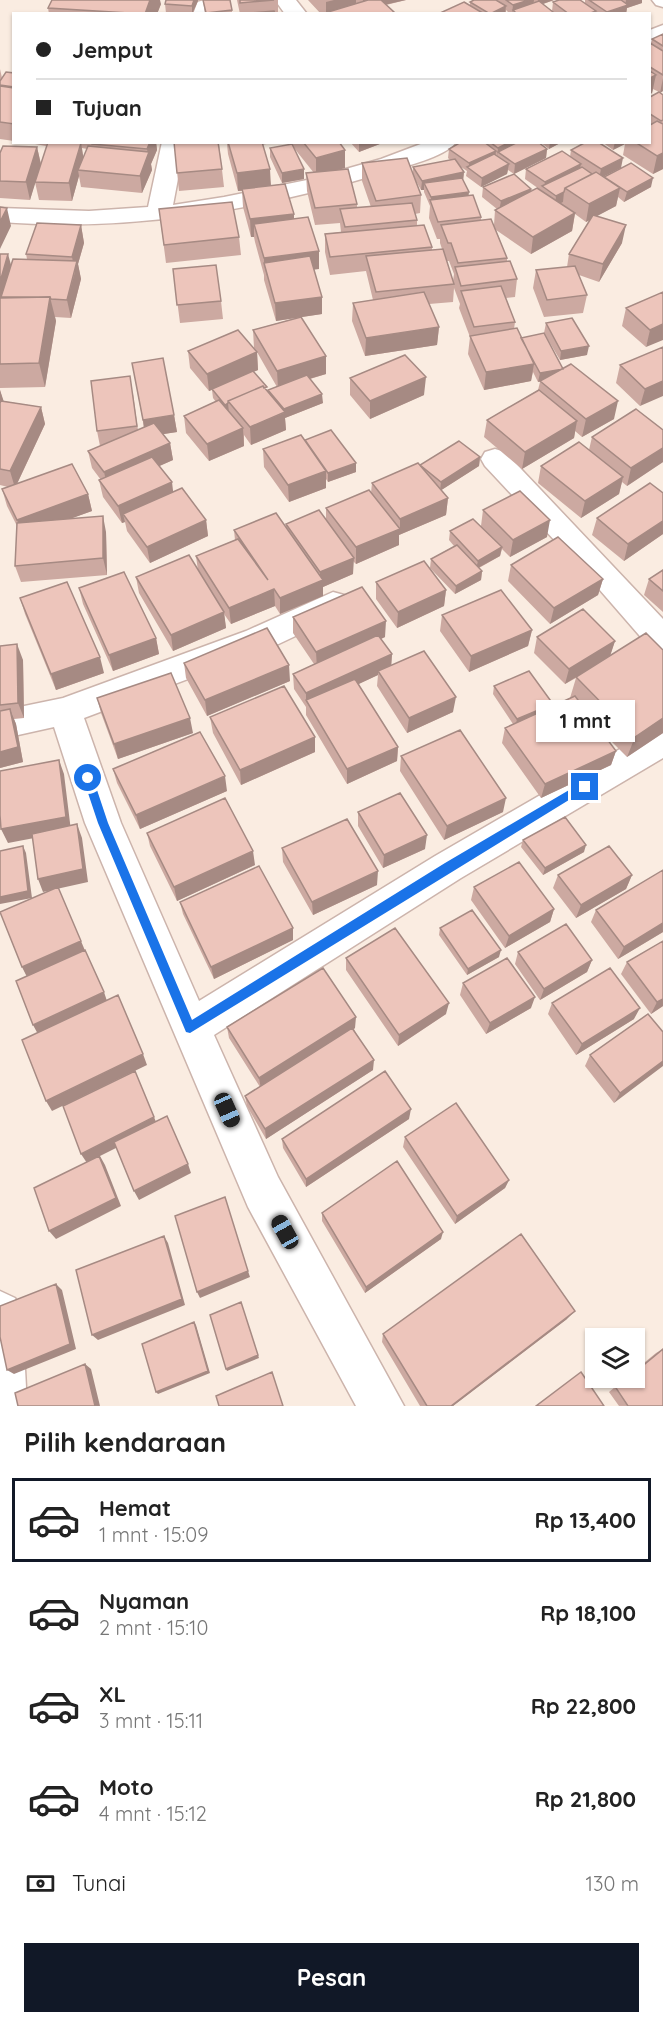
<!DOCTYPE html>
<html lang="id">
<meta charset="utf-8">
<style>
:root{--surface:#fff;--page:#f6f6f6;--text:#222;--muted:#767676;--line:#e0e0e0;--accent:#111827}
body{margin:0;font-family:Quicksand,sans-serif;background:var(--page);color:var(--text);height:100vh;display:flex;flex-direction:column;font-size:22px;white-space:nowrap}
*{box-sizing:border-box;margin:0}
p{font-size:20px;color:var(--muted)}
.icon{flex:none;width:33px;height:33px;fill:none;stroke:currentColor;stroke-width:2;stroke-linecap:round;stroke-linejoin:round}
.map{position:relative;height:1406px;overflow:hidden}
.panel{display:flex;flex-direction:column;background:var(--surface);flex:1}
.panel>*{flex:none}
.guide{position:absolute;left:12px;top:12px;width:639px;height:132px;border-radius:0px;box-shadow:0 2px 4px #0004;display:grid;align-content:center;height:132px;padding:0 24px;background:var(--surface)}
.buttons{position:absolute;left:585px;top:1328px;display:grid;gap:12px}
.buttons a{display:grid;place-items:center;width:60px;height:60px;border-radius:0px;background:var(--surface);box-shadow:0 2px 4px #0004;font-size:30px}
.end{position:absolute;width:27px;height:27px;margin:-14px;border:8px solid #1a73e8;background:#fff;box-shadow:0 0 0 3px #fff}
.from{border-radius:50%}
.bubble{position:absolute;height:42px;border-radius:0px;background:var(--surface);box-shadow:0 2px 4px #0004;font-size:20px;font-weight:700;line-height:42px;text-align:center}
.car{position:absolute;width:18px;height:36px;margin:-18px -9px;border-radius:8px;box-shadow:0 0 4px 2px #0007;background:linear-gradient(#222 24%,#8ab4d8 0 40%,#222 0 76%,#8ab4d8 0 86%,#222 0)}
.guide b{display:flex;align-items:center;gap:21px;height:57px;font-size:22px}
.guide b+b{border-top:2px solid var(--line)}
.guide i{width:15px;height:15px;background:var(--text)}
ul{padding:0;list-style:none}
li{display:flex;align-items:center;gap:18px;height:84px;margin:0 12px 9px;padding:0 12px;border:3px solid transparent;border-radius:0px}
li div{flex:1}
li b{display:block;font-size:22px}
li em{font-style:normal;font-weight:700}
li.current{border-color:var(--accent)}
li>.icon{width:54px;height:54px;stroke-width:1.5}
h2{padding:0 24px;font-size:27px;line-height:72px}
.pay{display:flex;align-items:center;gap:15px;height:66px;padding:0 24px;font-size:22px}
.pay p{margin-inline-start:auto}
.button{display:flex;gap:12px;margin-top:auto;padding:12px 24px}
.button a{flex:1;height:69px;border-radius:0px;background:var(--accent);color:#fff;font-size:24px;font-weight:700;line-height:69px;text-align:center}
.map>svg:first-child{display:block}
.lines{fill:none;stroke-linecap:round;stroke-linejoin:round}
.street-casing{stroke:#ccb4ac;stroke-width:3}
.street{fill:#fff;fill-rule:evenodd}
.wall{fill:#cca9a1;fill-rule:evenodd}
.shaded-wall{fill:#a68a83}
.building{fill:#edc5bb;stroke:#a68a83;stroke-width:1.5}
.route{fill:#1a73e8}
</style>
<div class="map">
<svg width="663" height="1406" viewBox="0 0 663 1406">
<rect width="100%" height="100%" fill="#faece1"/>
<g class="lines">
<!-- street casing -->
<g class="street-casing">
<path id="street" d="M205 0 214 6 213 14H192L197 2Z
M275 0H296L307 14H285Z
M652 0H663V7L656 5Z
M663 25V40L650 44V30Z
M162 142H185L173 205 224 197 307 180 381 159 426 142H456C446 157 403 167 386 172 259 210 132 232 0 222V208L89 211 148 207Z
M495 449 505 452 663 619V654L652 650 586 574 485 466 481 459 485 452Z
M333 592 344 595 349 604 344 613 268 649 84 718 121 823 199 1001 435 856 651 731 663 727V758L461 878 214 1035 278 1177 404 1406H356L248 1207 85 823 54 727 0 739V711L63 698 246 631Z
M0 1291 15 1298 22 1313 27 1406H0Z"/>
</g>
<!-- street -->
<use href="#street" class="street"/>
</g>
<!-- wall -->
<path class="wall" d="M203 0 232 10V14H205Z
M237 0H278V14H240Z
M308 0H406L386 5 394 12V14H321Z
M474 0H554L543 4 552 11 553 2 585 3V0H642V3L627 8 626 14H555L553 12V14H510L506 10V12L510 14H440V13L470 5V2Z
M198 1 193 14 166 13 165 4Z
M161 4 157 14H49L48 8Z
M663 34V91L660 93 663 94V93V169L653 174 623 155 625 144 613 150 602 142H650V97L659 92 653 89 652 93 650 94V43H651L652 39Z
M0 69 2 78 14 73V141L0 139Z
M24 142H48L46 146Z
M48 142H156L157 150 151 164 152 170 142 193 81 187 79 176 72 201 39 200 35 182 30 200 0 198V153L37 147 41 164ZM82 148 87 149 83 158Z
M174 142H275L263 144 271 186 294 219 319 269H314L322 314 301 317 326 374 310 379 323 403 285 418 286 430 251 445 244 435V446L209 461 186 433 184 416 216 402 213 398 212 390 209 391 190 368 188 351 257 352 254 348 253 330 295 318 276 321 264 280V275L255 242 254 237H251L243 207 242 191H238L228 154 227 144H219L224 187 179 191ZM257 352 277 387 268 390 269 393 253 372 258 370Z
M293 142H339L345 168 334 171 357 204V208L371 207 362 181V163L413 174V167L450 160 448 158 449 149 461 142H538L547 149 546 158 514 174 508 170 507 174 481 187 466 176 467 171 461 167 464 172 463 180 468 196 481 217V221L494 225 495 210 497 209 482 197 483 187 531 189V191H542L525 179 526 169 570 157 571 150 621 168 603 176 651 187 624 202 618 197 616 206 596 216 622 243 599 282 579 275 587 295 583 313 544 317 533 288 536 270 567 267 569 254 590 220 586 222 575 214 572 231 531 254 496 230 507 258V261L517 279 515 297 506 298 515 322 514 329 521 338 563 368 614 419 582 437 575 431 574 438 522 469 484 437 487 420 538 390 540 382H538L533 372 531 381 484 390 468 354 470 337 459 308 460 304 454 288 453 302 429 304 439 327 437 345 365 356 352 321 353 303 373 300 366 271 330 275 325 252V234L341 232 340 223 315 225 307 191 306 173H314L294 148 304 179 282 183 270 157V148L293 147ZM416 181 421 190H424V192L430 206 429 218 437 239H440V243L442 249 432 250V247L417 225V220L415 214 420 213 421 195ZM447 261H449L454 274 453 281Z
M350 142H385L359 152Z
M540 142H562L549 149Z
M159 209 239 237 241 255 166 263Z
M81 225 84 243 78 264 81 279 71 318 55 317 56 321 45 387 0 388V254L11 266 27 259 26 254Z
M173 269 221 301 223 319 180 323Z
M663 292 646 347 622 326 626 308Z
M546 323 587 355 560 360 544 333Z
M663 347 640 406 616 383 620 365Z
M132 363 174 415 177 432 163 434 170 443 173 460 159 466 173 492 206 520 208 536 150 563 127 531 125 522 122 523 103 497 99 480H101L92 468 88 451 100 446 97 431 133 394 138 430 144 427Z
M350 378 424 395 370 419 350 395Z
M0 390 3 401 41 407 45 424 17 484 88 494 92 511 72 518 106 532 107 575 21 582 15 566 17 526 7 506 2 489 8 487 0 485Z
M663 430V462L627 486 622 482 619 494 581 518 538 483 541 466 589 450 592 437Z
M305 440 356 463V472L328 482 326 479V488L289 502 264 467 263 449Z
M480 457 479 466 441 490 448 498 446 515 399 535V545L356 564 353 561V574L323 587V596L280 614 275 606 231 624 224 614 226 628 173 651 139 593 136 577 198 571 196 556 235 540 234 530 286 527V524L326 520V508L371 493 372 483 420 465Z
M663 493V534L624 561 592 535 597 518Z
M483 510 547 537 510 557 502 549 500 556 479 568 482 571 481 580 455 594 430 568 431 559 454 546 449 540 450 531 481 526Z
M511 565 603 579 598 595 550 624 508 581Z
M663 570V612L644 595 649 579Z
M376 582 446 590 444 606 397 628 376 599Z
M79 588 156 638 159 654 113 671 83 604Z
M20 598 104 673 56 690 25 614Z
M442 615 532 630 528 646 469 672 440 631Z
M293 617 385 637 381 639 392 654 391 666 453 712 407 733 377 686 378 675 358 684 398 747 397 761 347 784 306 715V707L294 689 293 674 314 664 293 633Z
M537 637 615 641 610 656 663 733 627 757 598 728 616 751 611 765 541 798 502 743 505 728 513 724 493 694 494 686 553 704 552 706 570 698 576 678 565 684 534 653Z
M0 646 23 660 24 718 14 719 16 724 23 762 0 768Z
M184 663 290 681 207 716 186 678Z
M97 698 193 733 118 759 101 713Z
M210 717 315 737V752L241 785 213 733Z
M401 756 503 812 444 840 400 771Z
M113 769 227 791 140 829 117 783Z
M358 812 425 849 383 868 358 826Z
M147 833 255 865 177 901 150 846Z
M523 840 584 852 543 875 521 847Z
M282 848 377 885 313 915 283 862Z
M663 870V932L618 959 591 922 596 910Z
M558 875H632L626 889 576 918 553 888Z
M474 887 554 909 550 922 505 948 471 900Z
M180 902 293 940 214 979 183 914Z
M440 928 499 957 467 975 439 935Z
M663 941V1006L651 1014 621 974 627 962Z
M518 952 592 960 587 972 540 1000 515 964Z
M346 958 446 1014 398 1046 346 970Z
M463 983 531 1008 486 1034 460 995Z
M552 1003 634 1019 576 1055 548 1014Z
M227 1027 355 1028 354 1029 373 1070 266 1139 247 1106 245 1096 260 1087 229 1038Z
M663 1032 614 1103 585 1066 590 1055Z
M409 1119 306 1187 283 1148 282 1139Z
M405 1137 509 1180 505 1188 455 1224 403 1147Z
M322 1213 441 1239 365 1293 322 1221Z
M567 1319 453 1406H420L382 1342 383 1334Z
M663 1349V1406H619L609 1392 627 1377H634V1371L656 1353Z"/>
<!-- shaded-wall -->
<path class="shaded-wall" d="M150 0H160L161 4 157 14H145Z
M194 0H198V1L192 14V6Z
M334 0H356V11L328 12V14H326V2Z
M363 0H406L362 10Z
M529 0H534L533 7 513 10 512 14 513 5Z
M538 0H554L537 6Z
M626 0H642V3L627 8 626 14H607V12L625 6Z
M506 6 505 14H490Z
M656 75 652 93 650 94V78Z
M663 78V91L660 93Z
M150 142H156L157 150 151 164 152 170 142 193 140 176 148 155 147 149Z
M249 142H275V143L250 146Z
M359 142H385L359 152Z
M510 142H528L498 152 497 158 498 148Z
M550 142H562L549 149Z
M615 142H625V144L613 150Z
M81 143 84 161 78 170 79 176 72 201 69 183Z
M37 147 41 165 30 200 26 182Z
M547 149 546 158 514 174 515 164Z
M345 150V168L316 176V158Z
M496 151 495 160 469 168V163Z
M663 153V169L653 174 657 156Z
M623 158 621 168 599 179 601 169Z
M509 164 507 174 481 187 482 178Z
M581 164 579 174 544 188 545 182Z
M270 169 271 187 238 191 237 173Z
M304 169V179L282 183V173Z
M464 172 463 181 424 183V190H421L422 181Z
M653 178 651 187 624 202 627 192Z
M620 188 616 206 586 222 589 204Z
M531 189 530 198 499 211 501 201Z
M469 192 468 201 431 202V197Z
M564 192 563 202 555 206 556 196Z
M7 208 11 226 0 249V222Z
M575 213 572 231 531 254 533 237Z
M294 214V232L254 224V237H251L250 219Z
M81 225 84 243 78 264 81 279 71 318 67 300 75 272 72 257Z
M626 225 622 243 599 282 603 264Z
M319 251V269L267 276 264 264V258Z
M8 254 13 272 0 307V282Z
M50 297 56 321 45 387 39 363Z
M322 297V314L276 321 275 303Z
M663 324V340L646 347 650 330Z
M439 327 437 345 365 356 366 338Z
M589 346 587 355 560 360 561 351Z
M257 352 258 370 209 391 207 374Z
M326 356V374L278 388 277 371Z
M534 364 531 381 484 390 486 372Z
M563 369 540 381 538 382 540 373Z
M426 377 424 395 370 419V401Z
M663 381V396L640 406 645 389Z
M0 390 4 402 0 410Z
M322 394 323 403 285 418 286 430 251 445 250 427 284 413V409Z
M618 401 614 419 582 437 586 419Z
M228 403 229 413 226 414 225 405Z
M41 407 45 424 15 488 10 471Z
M174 415 177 432 145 437 143 420Z
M577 421 574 438 522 469 525 452Z
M243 428 244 446 209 461 207 444Z
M170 443 173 460 108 489 104 472Z
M663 448V462L627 486 631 468Z
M480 457 479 466 440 491 441 482Z
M356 463V472L328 482V473Z
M326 471V488L289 502 288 485Z
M623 477 619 494 581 518 585 501Z
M172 482 174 499 123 514 125 522 122 523 118 506Z
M88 494 92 511 23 536 17 520Z
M448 498 446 515 399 535V545L356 564V547L400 529V519Z
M103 516 106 532 107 575 103 558Z
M206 520 208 536 150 563 147 547Z
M550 520 547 537 510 557 513 540Z
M663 521V534L624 561 628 544Z
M502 547 500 556 476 569 478 561Z
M354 558 353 574 323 587V596L280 614V598L320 581V572Z
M482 571 481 580 455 594 456 586Z
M603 579 598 595 550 624 554 608Z
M274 589 275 606 231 624 229 608Z
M446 590 444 606 397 628 398 612Z
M224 612 226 628 173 651 171 635Z
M386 621 385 637 317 668 316 652Z
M532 630 528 646 469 672 471 656Z
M156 638 159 654 113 671 109 655Z
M615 641 610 656 565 684 569 669Z
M17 644 23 660 24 718 18 703Z
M392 654 391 669 378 671V675L310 707 306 701V693Z
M100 657 104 673 56 690 51 674Z
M289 665 290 681 207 716 205 700Z
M456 697 453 712 407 733 409 718Z
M553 704 551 712 515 728 517 719Z
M10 709 16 724 23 762 0 768V752Z
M190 718 193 733 118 759 114 744Z
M663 718V733L627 757 635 737Z
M315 737V752L241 785 240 770Z
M398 747 397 761 347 784V769Z
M616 751 611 765 541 798 545 784Z
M59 760 64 774 71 831 8 843 1 829Z
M225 776 227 791 140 829 136 815Z
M506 798 503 812 444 840 447 826Z
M77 824 82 838 88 882 43 892 38 879Z
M427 835 425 849 383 868 384 855Z
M586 845 584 852 543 875 545 868Z
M23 846 26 853 32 898 0 904V897Z
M253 851 255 865 177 901 174 887Z
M378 871 377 885 313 915 312 902Z
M632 875 626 889 576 918 581 905Z
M554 909 550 922 505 948 509 936Z
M663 923V932L618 959 624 947Z
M293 928V940L214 979 211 967Z
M81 941 86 953 28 979 22 967Z
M501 950 499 957 467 975 468 969Z
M592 960 587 972 540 1000 544 989Z
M104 992 108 1004 39 1036 33 1025Z
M535 997 531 1008 486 1034 490 1023Z
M663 999V1006L651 1014 657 1002Z
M449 1003 446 1014 398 1046 399 1035Z
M640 1008 634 1019 576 1055 582 1044Z
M356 1017 355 1028 261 1089 259 1078Z
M143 1054 147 1065 52 1111 46 1101Z
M374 1060 373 1070 266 1139 265 1129Z
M663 1061V1066L614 1103 620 1093Z
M411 1109 409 1119 306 1187V1179Z
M154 1117 158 1127 100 1156 105 1165 121 1206 56 1239 49 1231 87 1163 81 1154Z
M188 1164 191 1173 139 1200 134 1191Z
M509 1180 505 1188 455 1224 457 1216Z
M443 1232 441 1239 365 1293 366 1287Z
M164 1236 168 1243 185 1305 98 1340 92 1335Z
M248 1271 250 1277 200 1298 197 1292Z
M56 1284 62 1290 76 1349 14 1374 7 1370Z
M241 1302 259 1358 227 1371 226 1369Z
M575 1311 567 1319 453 1406H451Z
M194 1322 196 1325 210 1373 158 1394 156 1392Z
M85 1364 91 1369 100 1406H95Z"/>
<!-- building -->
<path class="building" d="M52 0H150L145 14 48 8Z
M166 0H194L192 6 165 4Z
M203 0H230L232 10 206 13Z
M240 0H274L240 3Z
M368 0H381L394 12 389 14H330L328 12Z
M474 0H496L506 6 490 14 470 2Z
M506 0H529L513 5Z
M559 0H580L596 11 588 14H569L553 2Z
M589 0H621L628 5 607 12Z
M539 1 553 12 549 14H517L513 10Z
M464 2 481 12 478 14H442L440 13Z
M274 11 275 14 251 13Z
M663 34V46L652 39Z
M650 43 663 51V75L650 67Z
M650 71 656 75 650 78Z
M6 72 14 73V87L0 85V81Z
M0 86 14 88V124L0 122Z
M659 92 663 95V120L661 121 650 114V97Z
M657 121 663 124V153L657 156 635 142H650V125Z
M48 142 81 143 69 183 35 182Z
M92 142H150L147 149 92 144Z
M174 142H218L222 169 177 173Z
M228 142H262L270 169 237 173Z
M303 142H339L345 150 316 158Z
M461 142H484L496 151 469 163 449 149Z
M490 142H510L498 148Z
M518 142H538L547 149 515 164 498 152Z
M586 142H598L623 158 601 169 571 150Z
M292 144 304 169 282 173 270 148Z
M3 146 37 147 26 182 0 181V153Z
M88 146 149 152 140 176 78 170Z
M562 151 581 164 545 182 526 169Z
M494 154 509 164 482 178 467 167Z
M407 158 421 195 376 201 362 163Z
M455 159 464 172 422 181 413 167Z
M631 163 653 178 627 192 604 177Z
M582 167 592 174 565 188 564 192 556 196 542 186Z
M348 169 357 204 315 208 306 173Z
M596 172 620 188 589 204 565 188Z
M514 174 531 189 501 201 483 187Z
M462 178 469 192 431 197 424 183Z
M285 184 294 214 250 219 242 189Z
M537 188 575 213 533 237 495 210Z
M473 195 481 217 438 222 430 200Z
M232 202 239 237 164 245 159 209Z
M412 203 417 220 345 227 340 209Z
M0 207 7 208 0 222Z
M593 215 626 225 603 264 569 254Z
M308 217 319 251 264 258 254 224Z
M491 219 507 258 458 263 451 243H448L441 225Z
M37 223 81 225 72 257 26 254Z
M424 225 432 247 330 257 325 234Z
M443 249 454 284 376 292 366 256Z
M0 254H8L0 282Z
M310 256 322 297 275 303 264 263Z
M13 259 77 261 67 300 51 299 50 297H1Z
M510 261 517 279 461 286 455 267Z
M216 265 221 301 177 305 173 269Z
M575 266 587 295 547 300 536 270Z
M501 286 515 322 474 327 461 291Z
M424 292 439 327 366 338 353 303Z
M663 292V324L650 330 626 308Z
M50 297 39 363 0 364V298Z
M301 317 326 356 277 371 253 330Z
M572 318 589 346 561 351 546 323Z
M517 328 534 364 486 372 470 336Z
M238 330 257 352 207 374 188 351Z
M544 333 563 369 540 373 521 338Z
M663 347V381L645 389 620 365Z
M405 355 426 377 370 401 350 378Z
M163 358 174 415 143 420 132 363Z
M571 364 618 401 586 419 540 381Z
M253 371 267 387 264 388 263 386 228 401V403L225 405 212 389Z
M307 375 322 394 284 409 268 390Z
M130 376 137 426 97 431 91 381Z
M263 386 285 412 250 427 228 401Z
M539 390 577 421 525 452 487 420Z
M219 400 243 428 207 444 184 416Z
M1 401 41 407 10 471 0 469V403Z
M636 409 663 430V448L631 468 592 437Z
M154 423 170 443 104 472 88 451Z
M331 430 356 463 328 473 305 440Z
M301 435 326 471 288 485 263 449Z
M459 441 480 457 441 482 420 465Z
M579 442 623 477 585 501 541 466Z
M152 457 172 482 118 506 99 480Z
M418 463 448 498 400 519 372 483Z
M72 464 88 494 17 520 2 489Z
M650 483 663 493V521L628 544 597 518Z
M182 488 206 520 147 547 123 514Z
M369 490 400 529 356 547 326 508Z
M520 491 550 520 513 540 483 510Z
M319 510 354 558 320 572 286 524Z
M276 513 323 580 280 598 274 589 229 608 196 556 238 539 268 580 234 530Z
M103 516V558L15 566 17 523Z
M473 519 502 547 478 561 450 531Z
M558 537 603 579 554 608 511 565Z
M457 545 482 571 456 586 431 559Z
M189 555 224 612 171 635 136 577Z
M424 561 446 590 398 612 376 582Z
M663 570V591L649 579Z
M124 572 156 638 109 655 79 588Z
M67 582 100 657 51 674 20 598Z
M362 587 386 621 316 652 293 617Z
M501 590 532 630 471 656 442 615Z
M583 609 615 641 569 669 537 637Z
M267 628 289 665 205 700 184 663Z
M646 633 663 650V718L635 737 576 677Z
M378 635 392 654 306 693 293 674Z
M17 644 18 703 0 705V646Z
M424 651 456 697 409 718 378 671Z
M529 671 553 704 517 719 494 686Z
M171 673 190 718 114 744 97 698Z
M355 679 398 747 347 769 306 700Z
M284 686 315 737 240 770 210 717Z
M575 696 616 751 545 784 505 728Z
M10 709 18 747 0 752V711Z
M460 730 506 798 447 826 401 756Z
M200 732 225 776 136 815 113 769Z
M59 760 66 817 1 829 0 815V771Z
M400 793 427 835 384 855 358 812Z
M225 798 253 851 174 887 147 833Z
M565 817 586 845 545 868 523 840Z
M347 819 378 871 312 902 282 848Z
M77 824 83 869 38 879 32 834Z
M23 846 28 891 0 897V851Z
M609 846 632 875 581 905 558 875Z
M519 862 554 909 509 936 474 887Z
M259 866 293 928 211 967 180 902Z
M663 870V923L624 947 596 910Z
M58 887 81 941 22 967 0 912Z
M472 910 501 950 468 969 440 928Z
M566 924 592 960 544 989 518 952Z
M395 928 449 1003 399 1035 346 958Z
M663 941V999L657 1002 627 962Z
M85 950 104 992 33 1025 16 981Z
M507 958 535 997 490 1023 463 983Z
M323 968 356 1017 259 1078 227 1027Z
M610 968 640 1008 582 1044 552 1003Z
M118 995 143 1054 46 1101 22 1040Z
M648 1014 663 1032V1061L620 1093 590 1055Z
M352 1028 374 1060 265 1129 245 1096Z
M135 1071 154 1117 81 1154 63 1106Z
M385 1071 411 1109 306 1179 282 1139Z
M456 1103 509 1180 457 1216 405 1137Z
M167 1116 188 1164 134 1191 114 1142Z
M99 1156 116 1198 49 1231 34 1188Z
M397 1161 443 1232 366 1287 322 1213Z
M225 1197 248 1271 197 1292 175 1216Z
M521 1234 575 1311 451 1406H427L383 1334Z
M164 1236 182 1299 92 1335 76 1270Z
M56 1284 70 1344 7 1370 0 1337V1306Z
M241 1302 258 1355 226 1369 210 1315Z
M194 1322 208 1371 156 1392 142 1344Z
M663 1349V1406H628L616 1388 629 1377H634V1373Z
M85 1364 95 1406H18L15 1393Z
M272 1372 283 1406H219L216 1396Z
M581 1372 604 1406H536Z"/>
<!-- route -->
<path class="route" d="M88 774 93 778 108 823 192 1020 445 863 581 783H589L590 787 190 1033 186 1032 98 823 83 778Z"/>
</svg>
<div class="buttons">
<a><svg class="icon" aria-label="layers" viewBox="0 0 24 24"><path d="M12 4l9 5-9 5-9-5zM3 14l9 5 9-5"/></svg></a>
</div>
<i class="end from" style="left:88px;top:778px"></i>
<i class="end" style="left:585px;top:787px"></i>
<div class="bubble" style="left:536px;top:700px;width:99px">1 mnt</div>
<i class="car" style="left:227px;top:1110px;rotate:156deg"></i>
<i class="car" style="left:285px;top:1232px;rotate:331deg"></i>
<div class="guide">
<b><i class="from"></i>Jemput</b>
<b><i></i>Tujuan</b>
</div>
</div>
<section class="panel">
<h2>Pilih kendaraan</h2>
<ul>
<li class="current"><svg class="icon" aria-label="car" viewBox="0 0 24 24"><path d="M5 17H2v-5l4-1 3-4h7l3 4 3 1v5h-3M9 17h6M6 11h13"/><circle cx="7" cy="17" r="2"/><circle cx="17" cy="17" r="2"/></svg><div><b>Hemat</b><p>1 mnt · 15:09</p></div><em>Rp 13,400</em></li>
<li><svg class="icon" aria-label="car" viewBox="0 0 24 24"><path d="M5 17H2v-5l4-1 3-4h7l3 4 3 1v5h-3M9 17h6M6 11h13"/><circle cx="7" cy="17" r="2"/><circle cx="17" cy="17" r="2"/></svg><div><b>Nyaman</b><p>2 mnt · 15:10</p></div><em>Rp 18,100</em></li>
<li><svg class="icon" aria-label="car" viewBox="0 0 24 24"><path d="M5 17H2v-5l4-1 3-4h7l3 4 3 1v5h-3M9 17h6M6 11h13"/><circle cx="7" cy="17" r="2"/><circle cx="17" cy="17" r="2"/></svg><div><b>XL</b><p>3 mnt · 15:11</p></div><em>Rp 22,800</em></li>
<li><svg class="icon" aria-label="car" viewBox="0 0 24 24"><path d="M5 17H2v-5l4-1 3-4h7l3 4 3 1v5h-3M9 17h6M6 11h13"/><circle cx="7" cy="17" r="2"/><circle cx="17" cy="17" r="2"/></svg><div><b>Moto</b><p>4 mnt · 15:12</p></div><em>Rp 21,800</em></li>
</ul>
<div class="pay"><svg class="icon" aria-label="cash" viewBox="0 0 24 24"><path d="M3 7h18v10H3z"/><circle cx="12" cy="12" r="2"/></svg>Tunai<p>130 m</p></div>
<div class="button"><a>Pesan</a></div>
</section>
